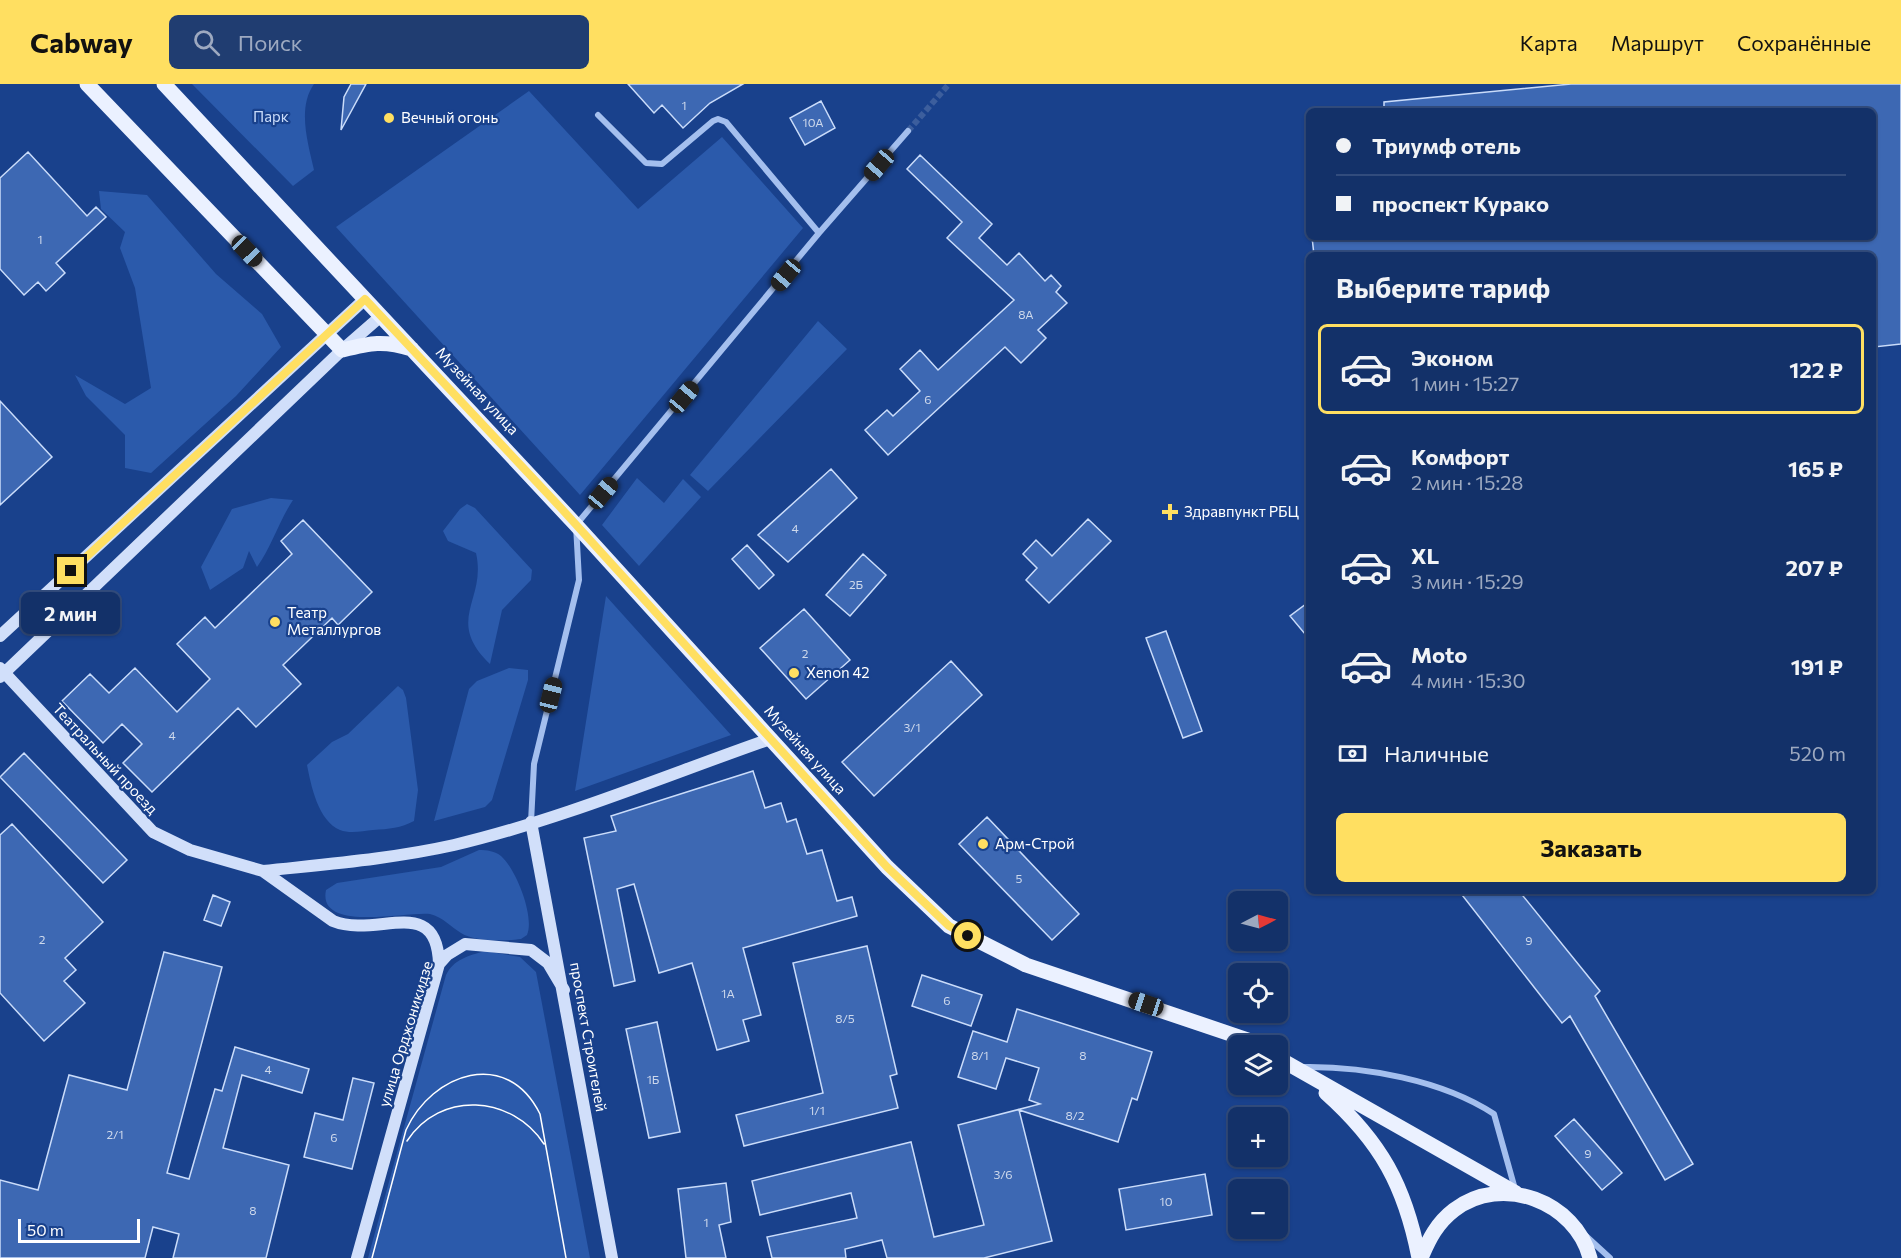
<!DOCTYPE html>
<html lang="ru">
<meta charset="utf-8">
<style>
:root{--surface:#133169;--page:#203d71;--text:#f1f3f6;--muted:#9da9c0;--line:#324c7d;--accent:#ffdf61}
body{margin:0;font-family:Commissioner,sans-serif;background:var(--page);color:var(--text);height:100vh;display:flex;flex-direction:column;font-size:22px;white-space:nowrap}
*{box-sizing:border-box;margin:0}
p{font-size:20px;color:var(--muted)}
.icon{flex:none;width:33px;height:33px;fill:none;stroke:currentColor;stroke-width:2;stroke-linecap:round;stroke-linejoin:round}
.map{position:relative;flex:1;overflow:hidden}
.sheet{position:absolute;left:1306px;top:168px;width:570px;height:642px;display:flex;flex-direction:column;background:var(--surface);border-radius:9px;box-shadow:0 2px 4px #0004,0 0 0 2px var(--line)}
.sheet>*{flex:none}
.top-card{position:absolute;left:1306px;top:24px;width:570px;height:132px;border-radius:9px;box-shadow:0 2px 4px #0004,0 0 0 2px var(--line);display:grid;align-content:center;height:132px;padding:0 30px;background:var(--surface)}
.needle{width:39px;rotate:84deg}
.controls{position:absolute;left:1228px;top:807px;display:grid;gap:12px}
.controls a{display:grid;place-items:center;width:60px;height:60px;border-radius:9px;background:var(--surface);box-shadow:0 2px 4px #0004,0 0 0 2px var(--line);font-size:30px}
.scale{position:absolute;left:18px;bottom:15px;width:122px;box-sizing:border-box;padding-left:6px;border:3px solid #fff;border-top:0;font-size:16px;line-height:21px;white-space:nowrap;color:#fff;-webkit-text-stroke:4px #19418c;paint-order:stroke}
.end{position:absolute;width:27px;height:27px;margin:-14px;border:8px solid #ffdf61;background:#111;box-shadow:0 0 0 3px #111}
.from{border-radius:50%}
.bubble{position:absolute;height:42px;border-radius:9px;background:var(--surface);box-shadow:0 2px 4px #0004,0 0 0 2px var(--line);font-size:20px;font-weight:700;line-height:42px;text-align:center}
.car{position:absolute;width:18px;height:36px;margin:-18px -9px;border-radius:8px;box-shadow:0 0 4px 2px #0007;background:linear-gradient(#222 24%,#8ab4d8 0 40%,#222 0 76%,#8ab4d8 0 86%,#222 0)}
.top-card b{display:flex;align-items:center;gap:21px;height:57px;font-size:22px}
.top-card b+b{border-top:2px solid var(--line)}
.top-card i{width:15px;height:15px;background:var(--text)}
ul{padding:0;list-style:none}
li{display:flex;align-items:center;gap:18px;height:90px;margin:0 12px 9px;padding:0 18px;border:3px solid transparent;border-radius:9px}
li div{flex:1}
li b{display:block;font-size:22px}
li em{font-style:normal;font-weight:700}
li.on{border-color:var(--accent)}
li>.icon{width:54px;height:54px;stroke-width:1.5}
h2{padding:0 30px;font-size:27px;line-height:72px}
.pay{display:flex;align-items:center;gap:15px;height:66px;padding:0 30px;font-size:22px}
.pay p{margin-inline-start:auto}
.button{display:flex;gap:12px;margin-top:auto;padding:12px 30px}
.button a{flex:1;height:69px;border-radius:9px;background:var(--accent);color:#111;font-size:24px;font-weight:700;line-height:69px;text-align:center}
header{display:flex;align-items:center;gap:36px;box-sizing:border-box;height:84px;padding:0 30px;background:var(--accent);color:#111}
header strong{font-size:28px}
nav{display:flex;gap:33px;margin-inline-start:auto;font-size:21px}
.search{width:420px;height:54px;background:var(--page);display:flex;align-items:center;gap:15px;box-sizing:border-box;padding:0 21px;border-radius:9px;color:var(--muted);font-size:22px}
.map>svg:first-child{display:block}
.green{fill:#2b5aab}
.building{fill:#3d68b3;stroke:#cadcfa;stroke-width:1.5}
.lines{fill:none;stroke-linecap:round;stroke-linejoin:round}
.street-tunnel{stroke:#3c5e9d;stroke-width:6;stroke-dasharray:6 3;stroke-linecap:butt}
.street{stroke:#a4bfee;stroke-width:6}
.secondary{stroke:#d1dffa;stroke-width:12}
.primary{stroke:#ebf1ff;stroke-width:15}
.tram{stroke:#fff;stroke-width:1.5}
.route{stroke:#ffdf61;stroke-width:8}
.poi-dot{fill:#ffdf61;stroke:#19418c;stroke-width:2}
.labels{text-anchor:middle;stroke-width:4.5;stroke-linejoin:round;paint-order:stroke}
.number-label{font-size:12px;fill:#ced9ec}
.park-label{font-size:15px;fill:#cadcfa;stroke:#19418c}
.poi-label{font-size:15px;fill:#fff;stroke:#19418c;text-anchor:start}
.street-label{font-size:15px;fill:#fff;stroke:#19418c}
</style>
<header>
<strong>Cabway</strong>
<div class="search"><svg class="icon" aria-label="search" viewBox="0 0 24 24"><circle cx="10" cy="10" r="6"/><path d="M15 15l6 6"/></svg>Поиск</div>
<nav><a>Карта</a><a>Маршрут</a><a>Сохранённые</a></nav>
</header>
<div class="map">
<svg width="1901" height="1174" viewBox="0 0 1901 1174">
<rect width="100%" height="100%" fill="#19418c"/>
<!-- green -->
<path class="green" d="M192 0H314C297 24 308 59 314 86L293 102Z
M529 7 638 125 722 53 803 144 580 411 336 143Z
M99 107 147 111 216 190 262 230 281 263 236 312 151 389 125 384V351L86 312 75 291 125 320 151 304 135 204 120 164 125 148 101 125Z
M818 237 847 265 708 407 690 391Z
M637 394 664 419 683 395 701 413 639 482 602 441Z
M271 414 293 416C279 437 272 462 257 483L249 467 243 484 210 506 201 483 232 425Z
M467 420 475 424 532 486 531 496 502 526 490 580C444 535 487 517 476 469L448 457 443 447 460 425Z
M606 512 731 651 575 707Z
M509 584 528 586V596L492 716 485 723 434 737 469 605 477 597Z
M398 602 403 606 406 614 418 706 414 737C401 744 389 745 373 746 363 747 350 750 340 746 318 737 311 701 307 681L332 658 348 650Z
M479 766C487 766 495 767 501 772 516 785 535 833 527 851L521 855C505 857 475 858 461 849 451 843 443 833 430 830 408 827 317 849 326 806L337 799 441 783Z
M485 867 520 873 536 888 590 1174H368L446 891C454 875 468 872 485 867Z"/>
<!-- building -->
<path class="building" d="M351 0H366L341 46 344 13Z
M628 0H743L710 19 683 44 662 21 654 29Z
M1571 0H1901V260L1874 263V171H1314L1312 153H1874V27H1384V18Z
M821 17 835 44 805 61 790 34Z
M28 68 87 132 96 123 106 133 56 179 65 189 46 207 38 198 24 211 0 185V94Z
M920 71 992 140 979 154 1007 181 1019 169 1045 197 1051 191 1061 202 1056 208 1067 219 1038 246 1046 254 1021 279 1005 263 888 371 865 346 887 326 893 332 920 307 900 285 920 266 938 286 1014 216 947 154 962 138 907 85Z
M0 317 52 373 0 421Z
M831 385 857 414 788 478 758 451Z
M1088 435 1111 457 1049 519 1026 496 1037 484 1023 470 1036 456 1052 472Z
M303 436 372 508 338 541 332 534 283 581 301 600 256 643 238 624 152 708 123 679 142 660 122 640 103 659 62 617 90 590 109 609 135 584 177 628 210 595 177 560 205 533 215 544 292 470 281 457Z
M747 461 774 491 759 505 732 475Z
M863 470 886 491 850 532 826 511Z
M1310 517V556L1290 532Z
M804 525 850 576 806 615 760 564Z
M1166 547 1202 647 1183 654 1146 554Z
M951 577 982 611 874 712 842 678Z
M24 669 127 776 103 799 0 693Z
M753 687 765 724 781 719 787 738 796 735 807 770 822 766 837 817 852 813 857 832 743 864 761 931 743 936 749 957 717 966 692 879 659 889 634 800 617 805 635 897 614 902 584 754 616 747 611 732Z
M987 733 1079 830 1052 856 959 760Z
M12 740 103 838 65 874 76 886 64 897 85 919 44 957 0 909V751Z
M1459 807H1519L1600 907 1595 912 1693 1080 1665 1096 1570 932 1562 939Z
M213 811 230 818 221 842 204 836Z
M867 862 897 990 890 992 898 1024 744 1062 736 1031 823 1009 793 879Z
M164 868 222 883 167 1089 189 1095 215 1005 222 1007 235 963 309 985 302 1009 242 991 223 1064 289 1081 266 1174H173L179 1150 153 1143 145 1174H0V1096L38 1106 69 991 127 1006Z
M922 891 982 911 971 942 912 922Z
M1017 925 1152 968 1137 1016 1132 1014 1118 1058 1019 1026 1052 1157 984 1174H887L882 1156 845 1165 846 1174H772L767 1153 857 1134 851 1109 760 1131 752 1097 911 1058 934 1153 984 1141 958 1041 1040 1020 1029 1016 1039 984 1006 974 996 1005 958 993 973 947 1007 958Z
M657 938 680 1048 649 1054 626 945Z
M353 994 374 999 352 1085 304 1073 315 1029 343 1036Z
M1574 1035 1622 1089 1602 1106 1555 1052Z
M1205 1090 1212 1131 1126 1146 1119 1105Z
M726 1099 731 1138 719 1141 726 1174H686L678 1105Z"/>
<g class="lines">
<!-- street-tunnel -->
<path class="street-tunnel" d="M908 47 949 0"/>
<!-- street -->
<path class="street" d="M598 31 646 79 662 80 713 37 718 35 726 38 819 149
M531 738 534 680 579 496 576 441 819 149 908 47
M1303 983C1364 982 1442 996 1494 1030L1515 1105
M1586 1152 1610 1174"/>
<!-- secondary -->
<path class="secondary" d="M0 552 365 215
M0 584 153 748 190 766 263 787 333 837C377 855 437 809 439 880
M0 593 342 266 381 232
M531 738 612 1174
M263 787C327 780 391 775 454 761 560 736 667 691 770 655
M357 1174 439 880 447 871 465 860 531 866 548 879 564 906"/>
<!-- primary -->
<path class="primary" d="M87 0 342 266C371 259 383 256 412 265
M164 0 576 441 887 783 949 842 1026 881 1248 956 1257 962
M1278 974 1516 1109
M1326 1009C1381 1058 1405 1102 1419 1174
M1421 1174C1429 1155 1437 1139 1454 1126 1502 1089 1576 1118 1590 1174"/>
<!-- tram -->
<path class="tram" d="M407 1057C440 1006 512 1011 544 1060
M372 1174 406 1046C432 989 507 963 540 1030L566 1174"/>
</g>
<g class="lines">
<!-- route -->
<path class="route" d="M71 487 365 215 560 423 887 783 949 842 968 852"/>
</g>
<!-- markers -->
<g class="poi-dot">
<circle cx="389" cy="34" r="6"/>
<path d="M1167 419h6v6h6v6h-6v6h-6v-6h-6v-6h6z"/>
<circle cx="275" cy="538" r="6"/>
<circle cx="794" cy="589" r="6"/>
<circle cx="983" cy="760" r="6"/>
</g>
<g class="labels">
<!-- number labels -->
<g class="number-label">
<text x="684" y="26">1</text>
<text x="813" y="43">10А</text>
<text x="40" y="160">1</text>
<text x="1026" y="235">8А</text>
<text x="928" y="320">6</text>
<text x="795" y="449">4</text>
<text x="856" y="505">2Б</text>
<text x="805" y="574">2</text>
<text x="912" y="648">3/1</text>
<text x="172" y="656">4</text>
<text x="1019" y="799">5</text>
<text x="42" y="860">2</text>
<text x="1529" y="861">9</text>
<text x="728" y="914">1А</text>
<text x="947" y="921">6</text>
<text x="845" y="939">8/5</text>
<text x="980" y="976">8/1</text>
<text x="1083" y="976">8</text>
<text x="268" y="990">4</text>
<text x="653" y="1000">1Б</text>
<text x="817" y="1031">1/1</text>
<text x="1075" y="1036">8/2</text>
<text x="115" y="1055">2/1</text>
<text x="334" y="1058">6</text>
<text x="1588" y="1074">9</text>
<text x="1003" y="1095">3/6</text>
<text x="1166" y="1122">10</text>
<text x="253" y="1131">8</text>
<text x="706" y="1143">1</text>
</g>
<!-- park labels -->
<g class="park-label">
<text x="271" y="38">Парк</text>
</g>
<!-- poi labels -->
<g class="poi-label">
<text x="401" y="39">Вечный огонь</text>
<text x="1184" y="433">Здравпункт РБЦ</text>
<text x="287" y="534">Театр<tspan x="287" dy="17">Металлургов</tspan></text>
<text x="806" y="594">Xenon 42</text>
<text x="995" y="765">Арм-Строй</text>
</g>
<!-- street labels -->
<g class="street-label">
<text transform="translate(477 307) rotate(47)" y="5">Музейная улица</text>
<text transform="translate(805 666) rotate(48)" y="5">Музейная улица</text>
<text transform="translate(105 675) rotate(47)" y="5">Театральный проезд</text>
<text transform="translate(406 950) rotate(-73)" y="5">улица Орджоникидзе</text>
<text transform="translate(588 953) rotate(80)" y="5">проспект Строителей</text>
</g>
</g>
</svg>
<div class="controls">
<a><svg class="needle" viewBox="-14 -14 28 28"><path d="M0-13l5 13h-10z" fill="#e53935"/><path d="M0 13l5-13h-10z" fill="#9da9c0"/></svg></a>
<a><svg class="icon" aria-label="locate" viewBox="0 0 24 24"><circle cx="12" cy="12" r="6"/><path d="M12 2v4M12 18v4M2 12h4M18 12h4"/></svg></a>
<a><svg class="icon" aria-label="layers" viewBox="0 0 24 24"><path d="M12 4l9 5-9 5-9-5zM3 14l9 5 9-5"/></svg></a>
<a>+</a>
<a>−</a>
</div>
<div class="scale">50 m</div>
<i class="end from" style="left:968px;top:852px"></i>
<i class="end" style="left:71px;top:487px"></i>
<div class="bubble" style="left:21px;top:508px;width:99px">2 мин</div>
<i class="car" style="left:879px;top:81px;rotate:221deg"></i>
<i class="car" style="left:247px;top:167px;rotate:136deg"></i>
<i class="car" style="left:786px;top:191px;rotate:220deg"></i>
<i class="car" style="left:684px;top:313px;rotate:40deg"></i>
<i class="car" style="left:603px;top:409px;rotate:40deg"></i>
<i class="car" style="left:551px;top:611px;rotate:14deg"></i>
<i class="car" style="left:1146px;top:920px;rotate:288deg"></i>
<div class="top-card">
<b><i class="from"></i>Триумф отель</b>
<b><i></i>проспект Курако</b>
</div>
<section class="sheet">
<h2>Выберите тариф</h2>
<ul>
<li class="on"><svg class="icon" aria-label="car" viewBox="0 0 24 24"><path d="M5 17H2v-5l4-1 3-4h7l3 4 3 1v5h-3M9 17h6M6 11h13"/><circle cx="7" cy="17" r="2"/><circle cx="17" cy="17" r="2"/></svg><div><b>Эконом</b><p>1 мин · 15:27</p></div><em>122 ₽</em></li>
<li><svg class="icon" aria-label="car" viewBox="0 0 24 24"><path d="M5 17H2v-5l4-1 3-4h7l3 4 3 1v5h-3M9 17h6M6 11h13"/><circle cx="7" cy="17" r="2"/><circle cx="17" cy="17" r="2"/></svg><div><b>Комфорт</b><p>2 мин · 15:28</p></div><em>165 ₽</em></li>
<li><svg class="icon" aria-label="car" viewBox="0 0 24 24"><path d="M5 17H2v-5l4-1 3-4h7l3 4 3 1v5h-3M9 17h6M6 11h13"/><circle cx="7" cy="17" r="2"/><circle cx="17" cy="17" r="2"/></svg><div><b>XL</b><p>3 мин · 15:29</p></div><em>207 ₽</em></li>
<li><svg class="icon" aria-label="car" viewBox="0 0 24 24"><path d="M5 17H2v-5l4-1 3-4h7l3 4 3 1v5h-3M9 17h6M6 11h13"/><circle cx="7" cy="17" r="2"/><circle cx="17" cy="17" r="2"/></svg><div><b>Moto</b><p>4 мин · 15:30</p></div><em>191 ₽</em></li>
</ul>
<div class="pay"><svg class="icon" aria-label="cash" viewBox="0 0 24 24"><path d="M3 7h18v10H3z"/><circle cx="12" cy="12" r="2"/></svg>Наличные<p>520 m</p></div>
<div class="button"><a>Заказать</a></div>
</section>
</div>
